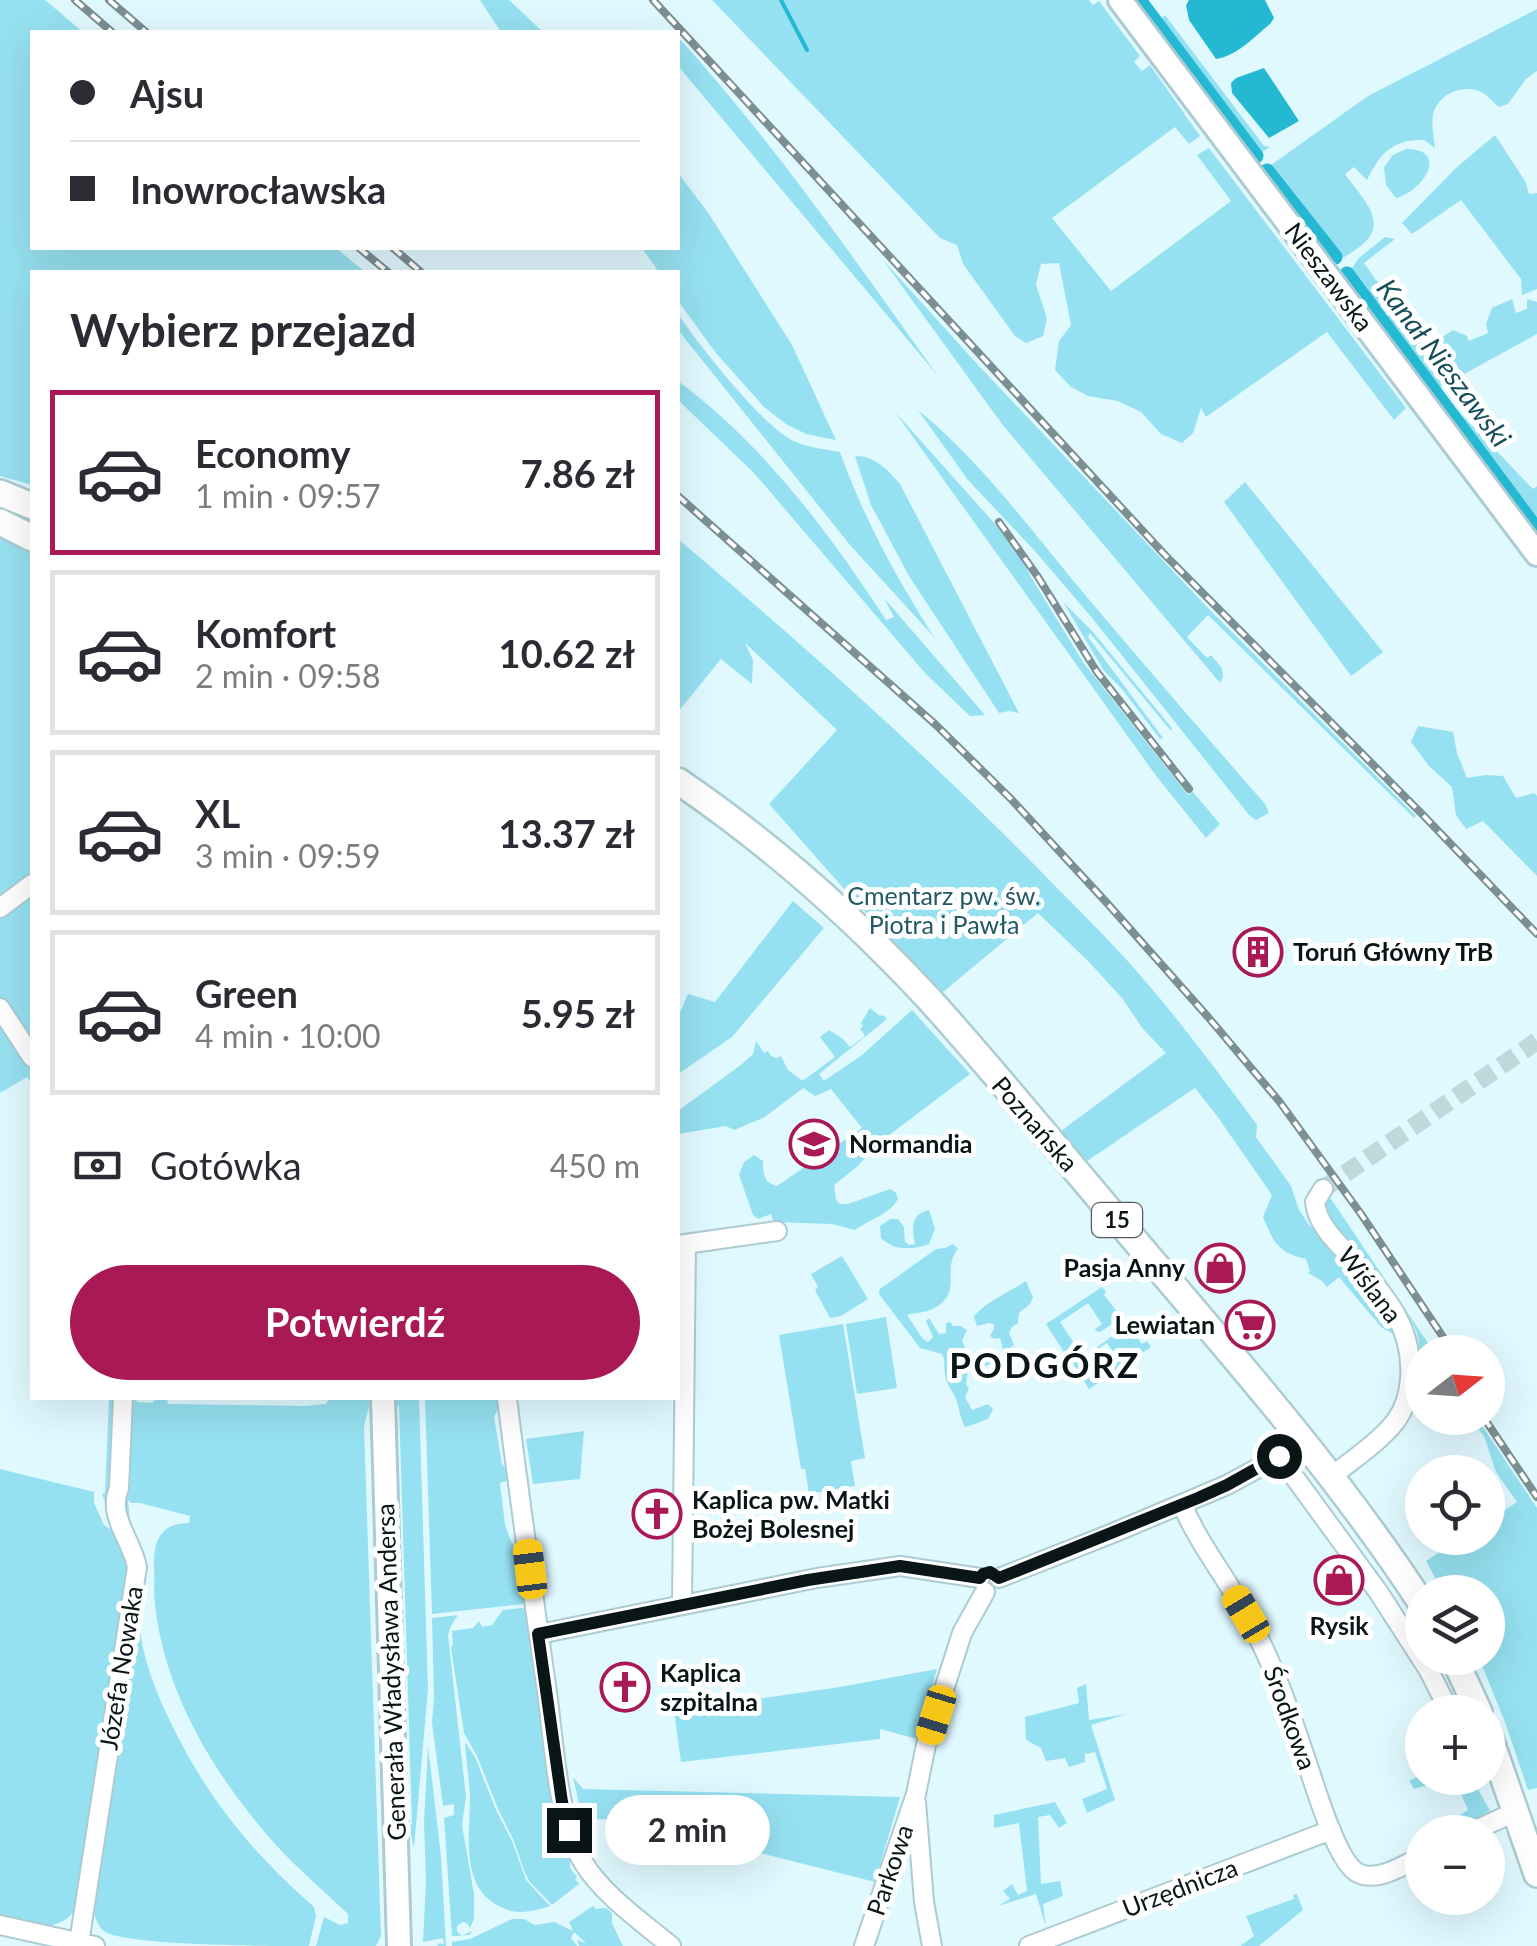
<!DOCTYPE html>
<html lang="pl">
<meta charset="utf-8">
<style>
:root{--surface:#fff;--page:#f7f7f7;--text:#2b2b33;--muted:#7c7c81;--line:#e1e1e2;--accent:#a91955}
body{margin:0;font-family:Lato,sans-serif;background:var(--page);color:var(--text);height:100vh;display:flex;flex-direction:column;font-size:38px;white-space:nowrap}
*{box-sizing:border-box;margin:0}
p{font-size:32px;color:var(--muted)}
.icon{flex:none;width:55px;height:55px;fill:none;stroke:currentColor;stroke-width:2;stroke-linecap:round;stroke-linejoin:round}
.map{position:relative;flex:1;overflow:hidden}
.panel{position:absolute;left:30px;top:270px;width:650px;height:1130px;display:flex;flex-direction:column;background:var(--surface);border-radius:0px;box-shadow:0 10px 40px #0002}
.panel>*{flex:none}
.hud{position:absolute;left:30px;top:30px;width:650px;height:220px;border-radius:0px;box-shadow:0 10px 40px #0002;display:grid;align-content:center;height:220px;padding:0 40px;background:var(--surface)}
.needle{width:65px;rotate:73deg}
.tools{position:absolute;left:1405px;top:1335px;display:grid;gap:20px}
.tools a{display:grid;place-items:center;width:100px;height:100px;border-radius:50%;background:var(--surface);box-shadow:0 10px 40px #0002;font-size:50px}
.end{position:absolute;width:45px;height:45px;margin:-22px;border:12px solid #0a1517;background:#fff;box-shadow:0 0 0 5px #fff}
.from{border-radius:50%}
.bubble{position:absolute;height:70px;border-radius:35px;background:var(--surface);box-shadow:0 10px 40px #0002;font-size:32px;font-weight:700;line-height:70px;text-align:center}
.car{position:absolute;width:30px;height:60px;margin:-30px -15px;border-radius:12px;box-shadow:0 0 8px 2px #0007;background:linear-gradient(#f5c518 24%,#345 0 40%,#f5c518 0 76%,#345 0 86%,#f5c518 0)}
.hud b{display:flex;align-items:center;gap:35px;height:95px;font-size:38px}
.hud b+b{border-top:2px solid var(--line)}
.hud i{width:25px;height:25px;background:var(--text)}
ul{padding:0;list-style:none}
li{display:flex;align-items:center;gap:30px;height:165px;margin:0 20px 15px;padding:0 20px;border:5px solid var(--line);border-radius:0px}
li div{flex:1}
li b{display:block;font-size:38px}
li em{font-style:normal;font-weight:700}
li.active{border-color:var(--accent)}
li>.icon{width:90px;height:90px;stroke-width:1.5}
h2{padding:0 40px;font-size:45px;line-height:120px}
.pay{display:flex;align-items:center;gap:25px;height:110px;padding:0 40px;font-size:38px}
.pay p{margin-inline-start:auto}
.action{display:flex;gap:20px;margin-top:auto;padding:20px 40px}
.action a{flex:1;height:115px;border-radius:60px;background:var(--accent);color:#fff;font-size:40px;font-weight:700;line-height:115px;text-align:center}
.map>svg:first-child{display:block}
.green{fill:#96e1f1}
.water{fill:#25b8d2}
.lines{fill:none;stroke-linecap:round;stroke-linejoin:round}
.stream{stroke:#25b8d2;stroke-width:4}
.canal{stroke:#25b8d2;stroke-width:15}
.minor-tunnel{stroke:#c0d7dc;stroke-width:18;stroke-dasharray:18 9;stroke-linecap:butt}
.minor-casing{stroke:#adcbd2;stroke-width:22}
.secondary-casing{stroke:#adcbd2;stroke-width:28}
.primary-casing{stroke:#adcbd2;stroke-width:30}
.minor{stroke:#fff;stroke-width:18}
.secondary{stroke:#fff;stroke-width:22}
.primary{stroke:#fff;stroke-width:25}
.rail-casing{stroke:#7c8f93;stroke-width:8}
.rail{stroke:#fff;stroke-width:4;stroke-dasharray:11;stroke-linecap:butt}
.route{stroke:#0a1517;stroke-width:12}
.labels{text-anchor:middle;stroke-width:10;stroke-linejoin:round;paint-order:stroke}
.shield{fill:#fff;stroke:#545b5d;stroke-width:2.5}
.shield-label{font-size:22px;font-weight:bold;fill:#0a1517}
.street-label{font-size:25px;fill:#0a1517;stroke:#fff}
.park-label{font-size:25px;fill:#215964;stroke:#fff}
.poi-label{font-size:25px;font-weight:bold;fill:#0a1517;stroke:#fff;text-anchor:start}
.water-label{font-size:28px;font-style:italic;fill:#164f5a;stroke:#fff}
.district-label{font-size:35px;font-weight:bold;letter-spacing:2.5px;fill:#0a1517;stroke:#fff}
</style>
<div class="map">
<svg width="1537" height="1946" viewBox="0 0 1537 1946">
<rect width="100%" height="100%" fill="#e0f9ff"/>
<!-- green -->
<path class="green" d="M0 0H45L83 32H32V248H336L365 272H32V485L0 476Z
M480 0H509L543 32H501Z
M712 0H1089L1093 5 1099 1 1140 56 1134 62 1142 71 1150 65 1200 136 1189 144 1175 127 1052 218 1111 291 1231 201 1197 155 1209 148 1406 408 1394 420 1327 332 1206 417 1201 408 1193 433 1182 443 1161 434 1141 412 1118 401 1088 396 1071 387 1055 370 1059 341 1071 325 1059 263 1041 264 1036 285 1047 318 1043 336 1026 343 1015 336 963 264 957 245 940 238Z
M1537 9V71L1526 79 1508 104 1499 107C1492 102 1487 94 1479 91 1461 84 1437 95 1433 115 1431 125 1434 137 1435 148L1424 140C1392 139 1380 154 1367 180L1354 167 1345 174C1361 198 1393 223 1358 248 1348 255 1341 261 1329 260L1264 176 1267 168 1368 96Z
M1165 15 1264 146 1270 147 1252 159 1154 27Z
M678 37C774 143 855 260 938 376L678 66Z
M1495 135 1525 181 1529 194 1537 193V289L1522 295 1521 279 1461 200 1412 234 1402 223 1456 168Z
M1406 149C1451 149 1422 192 1396 198L1386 185 1384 167 1393 155Z
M678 173 709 214 792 345 836 440 806 434 786 424 764 407 716 353 678 301V272H659L642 248H678Z
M1385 237 1395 239 1364 263 1393 304 1386 302 1373 311 1367 312 1347 287 1345 278 1359 258Z
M883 260 979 366 1208 608 1416 816 1414 818 1208 615 1187 637 1207 658 1211 655 1222 668 1223 677 1220 683 1002 424Z
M1512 299 1516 313 1527 309V299L1537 302V334L1437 389 1533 489 1537 486V542L1379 329C1379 319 1384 318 1393 313L1391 306 1397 310 1424 349 1453 330 1467 336 1469 341 1488 333 1486 324 1492 308Z
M678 314C697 343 764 428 794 441 808 448 825 449 840 452 864 519 896 577 934 637L850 545 678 330Z
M678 381C763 444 828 531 886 620L894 617 884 598 985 715 970 716 925 673 754 473 678 400Z
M918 410C983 463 1032 532 1086 596 1145 666 1205 735 1265 804L1269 813 1256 820 1249 815 1093 619 1034 550 968 480Z
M895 412 1004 534 1019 553 1031 577 1083 662 1188 795 1193 792 1220 824 1206 838 1157 777Z
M855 456C875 456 887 469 900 484L1019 713 1009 711 999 713 909 576 871 505Z
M1245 482 1383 652 1351 676 1224 502Z
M0 533 32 550V1085L27 1077 0 1093Z
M678 539C809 650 937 764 1057 888 1080 911 1103 934 1125 958 1173 1011 1215 1068 1257 1125L1256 1137 1291 1186 1299 1210 1309 1225 1329 1240 1376 1297 1400 1338 1381 1327 1339 1277 1327 1287 1322 1281 1308 1273 1310 1271 1306 1259C1277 1252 1274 1243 1263 1217L1272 1195 1217 1116 1195 1088 1087 1161 1061 1131 1166 1053 1143 1029 1122 998 1089 962 1038 913 943 992 853 899 769 804 837 730 745 643 753 660 752 684 721 659 678 712Z
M1063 602 1092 631 1172 728 1171 731 1090 633 1088 637 1163 738 1160 739 1122 689 1104 671Z
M1418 726 1453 732 1457 753 1467 778 1486 775 1503 776 1516 798 1534 793 1537 796V876L1483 821 1466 829 1456 815 1452 787 1429 766 1411 742Z
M793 901 824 928 732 1037 678 1074V1017L688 994 715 1002Z
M870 1008 880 1016 883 1015 887 1019 819 1074 824 1081 862 1055 912 1010 970 1074 876 1145 858 1166 834 1185 836 1200 840 1204H848L890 1189 896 1193 898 1199C889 1215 870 1219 855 1230L832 1224 774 1222 771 1214 758 1219 753 1215 739 1175 744 1162 754 1155 763 1161C763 1173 764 1183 777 1186L862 1128 831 1089 815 1096 803 1088 765 1117 734 1130 726 1126 678 1134V1111L742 1064 753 1054 756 1041 764 1053 768 1051 771 1056 776 1058 781 1056 788 1070 801 1080 805 1079 835 1057 820 1037 829 1030 843 1039 850 1047 865 1036 860 1029 863 1026 861 1023Z
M1329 1196 1434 1352H1422V1376C1419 1364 1422 1346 1416 1331 1403 1296 1350 1243 1324 1213L1322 1204Z
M929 1210 935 1229 929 1244C913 1250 894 1251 881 1238L880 1226 890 1219H898L904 1227 905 1242 909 1245 915 1244C912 1229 910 1214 929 1210Z
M953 1244 958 1249C940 1270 966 1294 930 1310 923 1313 914 1313 907 1315L923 1339 928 1342 933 1337 926 1321 929 1318 939 1334 946 1333V1323L950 1322 953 1326H961L967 1330 962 1341 973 1366 988 1360 991 1364 968 1372 966 1384 969 1389 965 1397 972 1410 988 1404 993 1409 988 1419C979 1421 973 1426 965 1427 960 1418 960 1411 957 1402 955 1394 948 1387 946 1379 943 1369 946 1363 942 1354L920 1348 879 1294 880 1289 936 1249 945 1248Z
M842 1256 868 1299 841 1316 830 1318 815 1290 818 1287 811 1274Z
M1026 1281 1033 1297 1030 1304 1019 1313 1018 1323 1012 1327 1009 1333 1014 1345 1004 1352 1000 1338 994 1339 990 1336 994 1329V1324L989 1323 977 1326 974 1317C983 1303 1010 1292 1026 1281Z
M1102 1287 1106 1292 1104 1295 1118 1313 1121 1312 1124 1316 1100 1332 1094 1330 1102 1324 1088 1303 1060 1322 1076 1346 1085 1340V1342L1067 1357 1046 1324Z
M886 1317 897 1388 857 1394 846 1324Z
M843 1324 865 1458 851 1461 855 1486 809 1494 805 1469H801L779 1335Z
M1128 1325 1142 1344 1147 1341 1151 1347 1089 1389 1072 1362 1076 1360 1091 1381 1119 1361 1107 1343 1098 1349 1097 1347Z
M109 1398H136L137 1402 153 1403V1401L167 1398 168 1404 306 1406 326 1404 330 1398H369V1407L364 1426 381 1936 376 1946H316L324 1917 340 1925 348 1923V1914C324 1891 298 1869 276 1845 214 1776 160 1687 154 1593 154 1585 155 1577 154 1570 153 1543 159 1523 189 1523L190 1516 140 1503H131L128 1500 130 1524 127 1525 110 1515 102 1494 105 1493Z
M395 1398H419L428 1689 414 1848 409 1826 412 1824 399 1406H395Z
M425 1398H498V1409L494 1417 502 1464 508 1470 506 1481 500 1483 505 1525 516 1554 524 1604 432 1614Z
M1469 1418H1477L1537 1508V1788L1528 1790 1505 1722 1479 1658H1488V1592H1443L1426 1561 1461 1538H1488V1521L1517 1502 1496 1472 1484 1436Z
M584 1431 580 1479 533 1484 526 1439Z
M0 1469 94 1492V1503L104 1525 120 1536 130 1559 76 1909C69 1919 59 1925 46 1926L0 1915Z
M522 1608 528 1611 560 1827 553 1829 550 1832 553 1840H557L562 1835 570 1858V1868L577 1877 575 1879 579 1884 552 1905 530 1882 525 1873 513 1839 498 1809 477 1756 464 1733 451 1648 453 1644 452 1631 473 1628 479 1621 482 1627 492 1625 503 1610Z
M458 1615 451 1626 448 1635 466 1797 462 1825 474 1894V1919L470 1928 467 1923 463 1922 457 1926V1931L461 1936 472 1931 470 1935 452 1936 444 1818 454 1815V1804L443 1806 432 1723 434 1697 432 1618Z
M135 1623 139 1624C143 1658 154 1688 169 1719 205 1795 251 1852 314 1907L316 1916 309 1946C269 1946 133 1946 105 1932 96 1925 94 1915 93 1904Z
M937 1669 917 1739 880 1729V1739L681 1762 674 1711 840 1687Z
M1086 1684 1089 1720 1127 1714 1091 1725 1115 1800 1087 1813 1082 1799 1107 1789 1095 1752 1085 1754V1762L1069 1767 1065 1758 1046 1761 1041 1748 1026 1740 1025 1717 1079 1703 1077 1688Z
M465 1742 475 1757 496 1810 512 1841 526 1880 550 1906C530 1912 516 1916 497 1905 460 1885 470 1833 470 1797 469 1779 466 1760 465 1742Z
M428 1746 441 1856 446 1946H437L440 1943 444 1945 443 1938 423 1942 426 1881 424 1822Z
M1422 1774V1778H1472L1490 1811 1447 1832H1431L1468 1810 1454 1778 1414 1789 1409 1781Z
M573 1777 583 1789 900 1797 875 1882 630 1820 590 1819 589 1834 581 1813Z
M1055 1802 1067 1823 1059 1828 1050 1815 1038 1817 1041 1884 1060 1881 1063 1896 1043 1904 1046 1927 1036 1894 998 1906 1010 1899 1003 1891 1012 1884 1018 1895 1027 1891 1019 1823 994 1828V1815Z
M1297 1894 1303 1910 1259 1946H1240L1254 1936 1246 1916 1294 1899 1293 1895Z
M593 1906 596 1909 606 1908 612 1913V1923L623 1946H579L577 1940 586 1943 574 1932 571 1938 577 1946H452V1942L470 1939 512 1919H524L535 1925 554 1922 573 1931 569 1922Z"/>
<!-- water -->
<path class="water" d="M1189 0H1265L1274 18 1270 24C1254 37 1237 56 1216 59L1189 20 1186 5Z
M1264 68 1299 121 1269 138 1232 93 1231 83 1236 78Z"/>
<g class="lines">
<!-- stream -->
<path class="stream" d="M781 0 807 50"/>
<!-- canal -->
<path class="canal" d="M1139 0 1256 156
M1267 171 1335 257
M1347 274 1537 530"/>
<!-- minor-tunnel -->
<path class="minor-tunnel" d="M1323 1189 1537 1041"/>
<!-- minor casing -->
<g class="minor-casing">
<path id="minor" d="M0 908 32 884
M0 1008 32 1057
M1323 1189 1315 1202C1317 1225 1337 1242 1352 1259 1385 1295 1414 1327 1410 1379 1409 1394 1404 1410 1395 1422 1378 1443 1352 1460 1331 1477
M678 1245 777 1231
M507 1398C519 1496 533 1594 547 1692 554 1743 557 1818 583 1862 602 1894 642 1922 671 1946
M1279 1456 1379 1593 1428 1669 1450 1712
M1182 1504C1199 1545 1227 1578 1247 1616 1272 1660 1289 1709 1305 1757 1314 1782 1336 1862 1358 1873 1377 1883 1406 1864 1422 1856
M999 1578 1113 1533 1227 1485 1304 1443
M682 1605 686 1244
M539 1634 817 1578 900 1566 980 1578
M916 1802 924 1902 932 1946
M1471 1832 1515 1812
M0 1925 95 1946
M79 1943 137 1567C132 1540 107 1516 119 1488L123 1398
M864 1946 916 1794 926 1745 956 1652 962 1633 985 1592
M1029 1946 1331 1830"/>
</g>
<!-- secondary casing -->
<g class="secondary-casing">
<path id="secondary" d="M1120 0 1537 554
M383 1398 399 1946"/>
</g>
<!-- primary casing -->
<g class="primary-casing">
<path id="primary" d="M0 493 32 506
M0 522 32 538
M678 781C769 843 854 918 929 999 995 1072 1057 1149 1121 1224 1225 1347 1334 1469 1422 1604
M1454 1658 1479 1712
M1488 1733 1537 1874"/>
</g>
<!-- minor -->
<use href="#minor" class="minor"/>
<!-- secondary -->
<use href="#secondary" class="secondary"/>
<!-- primary -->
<use href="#primary" class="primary"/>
<!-- rail casing -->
<g class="rail-casing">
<path id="rail" d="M75 0 112 32
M109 0 146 32
M653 0 1165 555 1422 814 1537 934
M359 248 388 272
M393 248 421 272
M678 496 936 725 1011 799 1107 903 1208 1017 1279 1101 1361 1214 1453 1352
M999 522 1038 577 1097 672 1189 789
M1484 1418 1537 1497"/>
</g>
<!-- rail -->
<use href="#rail" class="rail"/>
</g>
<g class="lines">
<!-- route -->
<path class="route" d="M569 1830 562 1802 538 1634 808 1580 900 1566 980 1578 983 1574 990 1572 999 1578 1198 1498 1227 1485 1279 1456"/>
</g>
<!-- icons -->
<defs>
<g id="building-ring" transform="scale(2.5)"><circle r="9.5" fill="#fff" stroke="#a91955" stroke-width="1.5"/><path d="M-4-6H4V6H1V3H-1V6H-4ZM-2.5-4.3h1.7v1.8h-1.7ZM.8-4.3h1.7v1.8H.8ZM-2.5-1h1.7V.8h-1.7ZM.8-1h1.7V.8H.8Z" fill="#a91955"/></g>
<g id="school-ring" transform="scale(2.5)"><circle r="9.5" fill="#fff" stroke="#a91955" stroke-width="1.5"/><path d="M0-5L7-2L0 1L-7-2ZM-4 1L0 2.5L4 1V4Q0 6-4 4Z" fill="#a91955"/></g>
<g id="shop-ring" transform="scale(2.5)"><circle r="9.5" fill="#fff" stroke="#a91955" stroke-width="1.5"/><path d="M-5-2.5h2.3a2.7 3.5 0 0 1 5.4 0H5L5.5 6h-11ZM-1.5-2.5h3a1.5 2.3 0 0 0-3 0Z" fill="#a91955"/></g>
<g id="supermarket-ring" transform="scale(2.5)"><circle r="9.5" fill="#fff" stroke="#a91955" stroke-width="1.5"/><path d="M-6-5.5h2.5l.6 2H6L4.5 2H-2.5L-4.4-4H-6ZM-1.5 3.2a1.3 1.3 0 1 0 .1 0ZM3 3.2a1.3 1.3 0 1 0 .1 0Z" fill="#a91955"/></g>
<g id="church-ring" transform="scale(2.5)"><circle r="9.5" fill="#fff" stroke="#a91955" stroke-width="1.5"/><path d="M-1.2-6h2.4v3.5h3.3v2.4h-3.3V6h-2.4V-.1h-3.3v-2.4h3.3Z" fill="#a91955"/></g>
</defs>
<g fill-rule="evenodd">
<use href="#building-ring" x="1258" y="952"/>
<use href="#school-ring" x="814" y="1144"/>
<use href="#shop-ring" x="1220" y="1268"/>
<use href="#supermarket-ring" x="1250" y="1325"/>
<use href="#church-ring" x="657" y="1514"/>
<use href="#shop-ring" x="1339" y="1580"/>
<use href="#church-ring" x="625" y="1687"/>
</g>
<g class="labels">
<!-- shield labels -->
<rect class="shield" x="1092" y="1203" width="50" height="34" rx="8"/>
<g class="shield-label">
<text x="1117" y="1228">15</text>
</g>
<!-- street labels -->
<g class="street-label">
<text transform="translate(1329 277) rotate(53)" y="9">Nieszawska</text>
<text transform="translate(1035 1124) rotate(49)" y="9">Poznańska</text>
<text transform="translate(1370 1285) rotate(53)" y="9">Wiślana</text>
<text transform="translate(121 1668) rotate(-81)" y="9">Józefa Nowaka</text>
<text transform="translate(391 1672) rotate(-92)" y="9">Generała Władysława Andersa</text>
<text transform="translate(1290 1718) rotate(70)" y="9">Środkowa</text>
<text transform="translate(890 1870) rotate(-71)" y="9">Parkowa</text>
<text transform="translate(1180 1888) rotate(-21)" y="9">Urzędnicza</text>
</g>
<!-- park labels -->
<g class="park-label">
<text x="944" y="905">Cmentarz pw. św.<tspan x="944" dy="29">Piotra i Pawła</tspan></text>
</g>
<!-- poi labels -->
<g class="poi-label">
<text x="1293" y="961">Toruń Główny TrB</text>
<text x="849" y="1153">Normandia</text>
<text x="1185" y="1277" text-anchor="end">Pasja Anny</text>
<text x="1215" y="1334" text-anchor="end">Lewiatan</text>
<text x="692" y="1509">Kaplica pw. Matki<tspan x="692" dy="29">Bożej Bolesnej</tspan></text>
<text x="1339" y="1635" text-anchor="middle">Rysik</text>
<text x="660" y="1682">Kaplica<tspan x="660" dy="29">szpitalna</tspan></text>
</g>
<!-- water labels -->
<g class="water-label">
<text transform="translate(1444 363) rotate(53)" y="10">Kanał Nieszawski</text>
</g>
<!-- district labels -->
<g class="district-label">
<text x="1045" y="1378">PODGÓRZ</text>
</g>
</g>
</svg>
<div class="tools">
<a><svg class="needle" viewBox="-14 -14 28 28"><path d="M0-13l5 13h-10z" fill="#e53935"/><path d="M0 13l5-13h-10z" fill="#7c7c81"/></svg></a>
<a><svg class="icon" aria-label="locate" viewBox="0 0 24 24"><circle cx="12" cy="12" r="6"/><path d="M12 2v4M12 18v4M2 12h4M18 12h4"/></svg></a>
<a><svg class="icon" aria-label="layers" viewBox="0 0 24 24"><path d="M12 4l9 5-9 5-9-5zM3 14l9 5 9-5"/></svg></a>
<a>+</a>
<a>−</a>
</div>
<i class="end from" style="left:1279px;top:1456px"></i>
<i class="end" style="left:569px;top:1830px"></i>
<div class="bubble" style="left:605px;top:1795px;width:165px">2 min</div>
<i class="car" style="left:530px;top:1569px;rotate:353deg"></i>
<i class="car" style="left:1246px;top:1614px;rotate:329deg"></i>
<i class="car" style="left:936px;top:1715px;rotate:197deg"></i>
<div class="hud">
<b><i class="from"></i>Ajsu</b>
<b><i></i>Inowrocławska</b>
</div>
<section class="panel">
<h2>Wybierz przejazd</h2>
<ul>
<li class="active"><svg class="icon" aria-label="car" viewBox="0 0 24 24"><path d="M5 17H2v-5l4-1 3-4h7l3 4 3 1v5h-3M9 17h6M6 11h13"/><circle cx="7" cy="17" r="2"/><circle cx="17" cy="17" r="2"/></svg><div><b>Economy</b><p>1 min · 09:57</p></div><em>7.86 zł</em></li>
<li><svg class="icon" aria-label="car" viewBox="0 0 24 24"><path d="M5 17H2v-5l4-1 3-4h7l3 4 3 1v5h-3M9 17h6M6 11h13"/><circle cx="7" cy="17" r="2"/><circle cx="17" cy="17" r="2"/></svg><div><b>Komfort</b><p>2 min · 09:58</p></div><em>10.62 zł</em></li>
<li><svg class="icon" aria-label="car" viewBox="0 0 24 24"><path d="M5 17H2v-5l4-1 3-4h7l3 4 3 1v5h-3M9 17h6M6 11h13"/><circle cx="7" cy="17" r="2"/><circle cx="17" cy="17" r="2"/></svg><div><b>XL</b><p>3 min · 09:59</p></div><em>13.37 zł</em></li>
<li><svg class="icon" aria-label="car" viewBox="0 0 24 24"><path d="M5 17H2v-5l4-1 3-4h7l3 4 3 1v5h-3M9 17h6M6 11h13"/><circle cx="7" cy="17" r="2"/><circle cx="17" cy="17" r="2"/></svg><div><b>Green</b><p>4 min · 10:00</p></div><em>5.95 zł</em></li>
</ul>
<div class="pay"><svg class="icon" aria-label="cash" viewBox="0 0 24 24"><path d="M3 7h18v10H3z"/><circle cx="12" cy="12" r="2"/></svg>Gotówka<p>450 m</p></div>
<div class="action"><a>Potwierdź</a></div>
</section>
</div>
